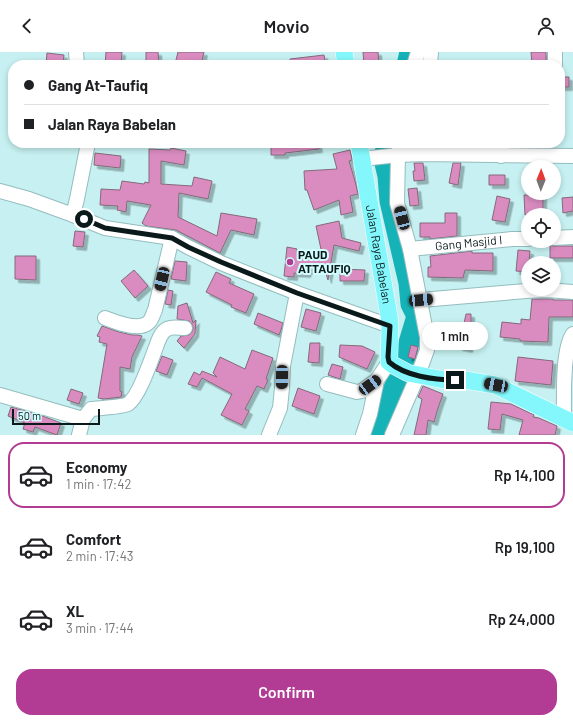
<!DOCTYPE html>
<meta charset="utf-8">
<style>
:root{--surface:#fff;--page:#f2f2f2;--text:#202124;--muted:#757577;--line:#e0e0e0;--accent:#b23c93}
body{margin:0;font-family:Barlow,sans-serif;background:var(--page);color:var(--text);height:100vh;display:flex;flex-direction:column;font-size:15px;white-space:nowrap}
*{box-sizing:border-box;margin:0}
p{font-size:13px;color:var(--muted)}
.icon{flex:none;width:22px;height:22px;fill:none;stroke:currentColor;stroke-width:2;stroke-linecap:round;stroke-linejoin:round}
.map{position:relative;height:383px;overflow:hidden}
.details{display:flex;flex-direction:column;background:var(--surface);flex:1}
.details>*{flex:none}
.hud{position:absolute;left:8px;top:8px;width:557px;height:88px;border-radius:16px;box-shadow:0 2px 6px #0003;display:grid;align-content:center;height:88px;padding:0 16px;background:var(--surface)}
.needle{width:26px;rotate:1deg}
.tools{position:absolute;left:521px;top:108px;display:grid;gap:8px}
.tools a{display:grid;place-items:center;width:40px;height:40px;border-radius:50%;background:var(--surface);box-shadow:0 2px 6px #0003;font-size:20px}
.scale{position:absolute;left:12px;bottom:10px;width:88px;box-sizing:border-box;padding-left:4px;border:2px solid #0a1a1b;border-top:0;font-size:11px;line-height:14px;white-space:nowrap;color:#0a1a1b;-webkit-text-stroke:3px #d3feff;paint-order:stroke}
.end{position:absolute;width:18px;height:18px;margin:-9px;border:5px solid #0a1a1b;background:#fff;box-shadow:0 0 0 2px #fff}
.from{border-radius:50%}
.bubble{position:absolute;height:28px;border-radius:14px;background:var(--surface);box-shadow:0 2px 6px #0003;font-size:13px;font-weight:600;line-height:28px;text-align:center}
.car{position:absolute;width:12px;height:24px;margin:-12px -6px;border-radius:5px;box-shadow:0 0 3px 1px #0007;background:linear-gradient(#222 24%,#8ab4d8 0 40%,#222 0 76%,#8ab4d8 0 86%,#222 0)}
.hud b{display:flex;align-items:center;gap:14px;height:38px;font-size:15px}
.hud b+b{border-top:1px solid var(--line)}
.hud i{width:10px;height:10px;background:var(--text)}
ul{padding:7px 0 0;list-style:none}
li{display:flex;align-items:center;gap:12px;height:66px;margin:0 8px 6px;padding:0 8px;border:2px solid transparent;border-radius:16px}
li div{flex:1}
li b{display:block;font-size:15px}
li em{font-style:normal;font-weight:600}
li.current{border-color:var(--accent)}
li>.icon{width:36px;height:36px;stroke-width:1.5}
.action{display:flex;gap:8px;margin-top:auto;padding:8px 16px}
.action a{flex:1;height:46px;border-radius:16px;background:var(--accent);color:#fff;font-size:16px;font-weight:600;line-height:46px;text-align:center}
header{display:flex;justify-content:space-between;align-items:center;height:52px;padding:0 16px;background:var(--surface);font-size:18px;font-weight:600}
.map>svg:first-child{display:block}
.lines{fill:none;stroke-linecap:round;stroke-linejoin:round}
.river{stroke:#15b3b8;stroke-width:21}
.building{fill:#da8cc1;stroke:#84697a;filter:url(#shadow)}
.minor-casing{stroke:#94bdbe;stroke-width:16}
.major-casing{stroke:#fff;stroke-width:18}
.minor{stroke:#fff;stroke-width:14}
.major{stroke:#83f7fb;stroke-width:17}
.route{stroke:#0a1a1b;stroke-width:5}
.poi-dot{fill:#b23c93;stroke:#d3feff;stroke-width:1.5}
.labels{text-anchor:middle;stroke-width:4;stroke-linejoin:round;paint-order:stroke}
.street-label{font-size:12px;fill:#0a1a1b;stroke:#d3feff}
.poi-label{font-size:12px;font-weight:bold;fill:#0a1a1b;stroke:#d3feff;text-anchor:start}
</style>
<header><svg class="icon" aria-label="back" viewBox="0 0 24 24"><path d="M15 5l-7 7 7 7"/></svg>Movio<svg class="icon" aria-label="person" viewBox="0 0 24 24"><circle cx="12" cy="8" r="4"/><path d="M4 21q1-7 8-7t8 7"/></svg></header>
<div class="map">
<svg width="573" height="383" viewBox="0 0 573 383">
<defs>
<filter id="shadow"><feDropShadow dx="3.5" dy="3.5" stdDeviation="0" flood-color="#0004"/></filter>
</defs>
<rect width="100%" height="100%" fill="#c6f0f1"/>
<g class="lines">
<!-- river -->
<path class="river" d="M407 13 410 0
M375 383 399 324 417 264 411 252 409 231 390 149 388 124 384 107 387 91"/>
</g>
<!-- building -->
<path class="building" d="M106 0H122L121 13H105Z
M146 0H158L159 13H146Z
M178 0H204L201 13H181L175 12Z
M363 0H378L379 13H364Z
M531 0H546V13H532Z
M47 1 64 3 63 13H46Z
M324 3 326 13H291L290 7Z
M560 25H569V35H560Z
M271 91H318L319 97 285 101V103H271Z
M171 96 186 99 184 113 161 109V132L192 134 194 125 212 129 208 147 179 141 178 165 217 184 221 161 257 167 254 183 231 178 220 201 176 178 146 174 142 171 151 153 127 149 126 160 117 158 118 154 100 153 101 137 120 138 122 129 144 132 145 130 149 131V97L170 98Z
M350 98 352 108 349 109 355 129 358 142 350 144 353 160 341 163 339 148 314 158 307 138H305L304 119 337 117 333 102Z
M95 101 121 104 120 116 94 113Z
M414 111H423L425 128 414 129 413 119H415Z
M453 111H461L458 133 449 131Z
M489 123H505V133H489Z
M417 136 419 153 410 154 408 137Z
M524 143H543V163H525Z
M497 144 510 147 505 170 492 168Z
M573 145V159L563 161 562 146Z
M445 161H457V184L430 187V185H420V171H445Z
M339 169 342 186 361 191 359 199 334 193 328 228 324 215 310 212V219L308 218 307 222 294 221V225L284 224 287 195 297 197V200L322 202 316 174Z
M75 179 85 180 83 195 73 194Z
M550 193 554 194H573V206H550Z
M518 198 530 199 529 211H528V220L516 219Z
M472 199V201H493V219L465 218 463 226 428 225V215H431L430 204Z
M15 204H36V228L15 227Z
M175 209 187 210 186 229 171 227Z
M340 217 365 218 364 229H340Z
M134 218 148 234 135 246 121 229Z
M216 220 231 227 229 231 254 242 246 261 231 255 232 253 206 240Z
M168 238 173 239 171 253 165 252Z
M532 247H553V248H573V265H549L548 290 520 289V287L500 285 502 270 521 272V267L530 268Z
M187 251 193 271 196 268 195 282 184 296 177 289 181 284 189 283 192 280 193 276 192 272 189 269 177 267 178 254Z
M306 257 321 261 316 279 301 275Z
M258 261 283 271 281 278 279 283 254 272Z
M466 262H471V273L479 275 477 287H470L469 297 459 295Z
M102 274 119 280 132 283H138L142 284 132 305 130 317 120 315V339L122 340 121 345 104 347 98 346 107 292 99 290 100 285 97 284Z
M310 291H320L319 311 308 310Z
M340 293 362 294 375 300 367 317 339 305Z
M411 293 418 295 415 307 408 305Z
M252 298 273 306 266 327 268 328 264 337 257 334 245 357 249 359 242 373 221 363 232 342 202 326 197 335 188 332 194 320 200 323 202 319 217 325 213 321 220 305 245 317Z
M162 304 173 308 167 323 156 319Z
M518 305 553 309 551 333 515 329Z
M332 312 343 315 340 327 328 323Z
M423 334 443 342 438 356 434 370 428 368 426 383H414L422 347 418 345Z
M298 336 320 344 314 362 292 354Z
M71 337 83 341 79 352 67 348Z
M491 350 511 352 534 363 533 365 539 366 557 374 555 383H519L523 368 502 362 500 378 488 377Z
M11 355 40 363 61 371 57 383 35 375 33 380 23 377 25 371 8 364Z"/>
<g class="lines">
<!-- minor casing -->
<g class="minor-casing">
<g id="minor">
<path d="M76 0 77 13"/>
<path d="M555 0V13"/>
<path d="M414 13 418 0"/>
<path d="M430 13 431 0"/>
<path d="M501 104 502 91"/>
<path d="M362 107 398 103 424 102 573 104"/>
<path d="M0 139 29 147 73 163 105 176 172 186 188 195 221 211 297 241 390 274"/>
<path d="M73 163 77 147 88 91"/>
<path d="M554 186 573 185"/>
<path id="s1" d="M410 197 512 187H528"/>
<path d="M421 248 526 239 546 238 573 240"/>
<path d="M105 266C116 270 139 280 149 270 152 267 153 262 155 258L172 186"/>
<path d="M327 332 357 340 362 339 377 328"/>
<path d="M0 343 83 367 79 383"/>
<path d="M564 366C564 346 562 297 573 282"/>
<path d="M83 367 91 357C99 356 123 355 128 352 139 345 151 308 156 295 158 289 161 280 167 277 172 274 180 276 185 276"/>
<path d="M269 383 280 356 282 336 283 314 297 241"/>
<path d="M363 383 370 362 377 328 389 310"/>
<path d="M392 383 418 323 427 298V285L410 197 397 151 398 103 400 91"/>
</g>
</g>
<!-- major casing -->
<g class="major-casing">
<g id="major">
<path d="M344 0 346 13"/>
<path id="s2" d="M359 91 389 264 390 274 389 310 393 313 408 321 445 328H465L495 333 573 371"/>
</g>
</g>
<!-- minor -->
<use href="#minor" class="minor"/>
<!-- major -->
<use href="#major" class="major"/>
</g>
<g class="lines">
<!-- route -->
<path class="route" d="M84 167 105 176 172 186 188 195 221 210 297 241 390 274 388 305 389 310C405 324 434 328 455 328"/>
</g>
<!-- markers -->
<circle class="poi-dot" cx="290" cy="210" r="4"/>
<g class="labels">
<!-- street labels -->
<g class="street-label">
<text dy="4" stroke="none"><textPath href="#s1" startOffset="59">Gang Masjid I</textPath></text>
<text dy="4" stroke="none"><textPath href="#s2" startOffset="113">Jalan Raya Babelan</textPath></text>
</g>
<!-- poi labels -->
<g class="poi-label">
<text x="298" y="207">PAUD<tspan x="298" dy="14">ATTAUFIQ</tspan></text>
</g>
</g>
</svg>
<div class="tools">
<a><svg class="needle" viewBox="-14 -14 28 28"><path d="M0-13l5 13h-10z" fill="#e53935"/><path d="M0 13l5-13h-10z" fill="#757577"/></svg></a>
<a><svg class="icon" aria-label="locate" viewBox="0 0 24 24"><circle cx="12" cy="12" r="6"/><path d="M12 2v4M12 18v4M2 12h4M18 12h4"/></svg></a>
<a><svg class="icon" aria-label="layers" viewBox="0 0 24 24"><path d="M12 4l9 5-9 5-9-5zM3 14l9 5 9-5"/></svg></a>
</div>
<div class="scale">50 m</div>
<i class="end from" style="left:84px;top:167px"></i>
<i class="end" style="left:455px;top:328px"></i>
<div class="bubble" style="left:422px;top:270px;width:66px">1 min</div>
<i class="car" style="left:402px;top:166px;rotate:345deg"></i>
<i class="car" style="left:162px;top:227px;rotate:193deg"></i>
<i class="car" style="left:421px;top:248px;rotate:85deg"></i>
<i class="car" style="left:282px;top:325px;rotate:181deg"></i>
<i class="car" style="left:370px;top:333px;rotate:54deg"></i>
<i class="car" style="left:496px;top:333px;rotate:281deg"></i>
<div class="hud">
<b><i class="from"></i>Gang At-Taufiq</b>
<b><i></i>Jalan Raya Babelan</b>
</div>
</div>
<section class="details">
<ul>
<li class="current"><svg class="icon" aria-label="car" viewBox="0 0 24 24"><path d="M5 17H2v-5l4-1 3-4h7l3 4 3 1v5h-3M9 17h6M6 11h13"/><circle cx="7" cy="17" r="2"/><circle cx="17" cy="17" r="2"/></svg><div><b>Economy</b><p>1 min · 17:42</p></div><em>Rp 14,100</em></li>
<li><svg class="icon" aria-label="car" viewBox="0 0 24 24"><path d="M5 17H2v-5l4-1 3-4h7l3 4 3 1v5h-3M9 17h6M6 11h13"/><circle cx="7" cy="17" r="2"/><circle cx="17" cy="17" r="2"/></svg><div><b>Comfort</b><p>2 min · 17:43</p></div><em>Rp 19,100</em></li>
<li><svg class="icon" aria-label="car" viewBox="0 0 24 24"><path d="M5 17H2v-5l4-1 3-4h7l3 4 3 1v5h-3M9 17h6M6 11h13"/><circle cx="7" cy="17" r="2"/><circle cx="17" cy="17" r="2"/></svg><div><b>XL</b><p>3 min · 17:44</p></div><em>Rp 24,000</em></li>
</ul>
<div class="action"><a>Confirm</a></div>
</section>
